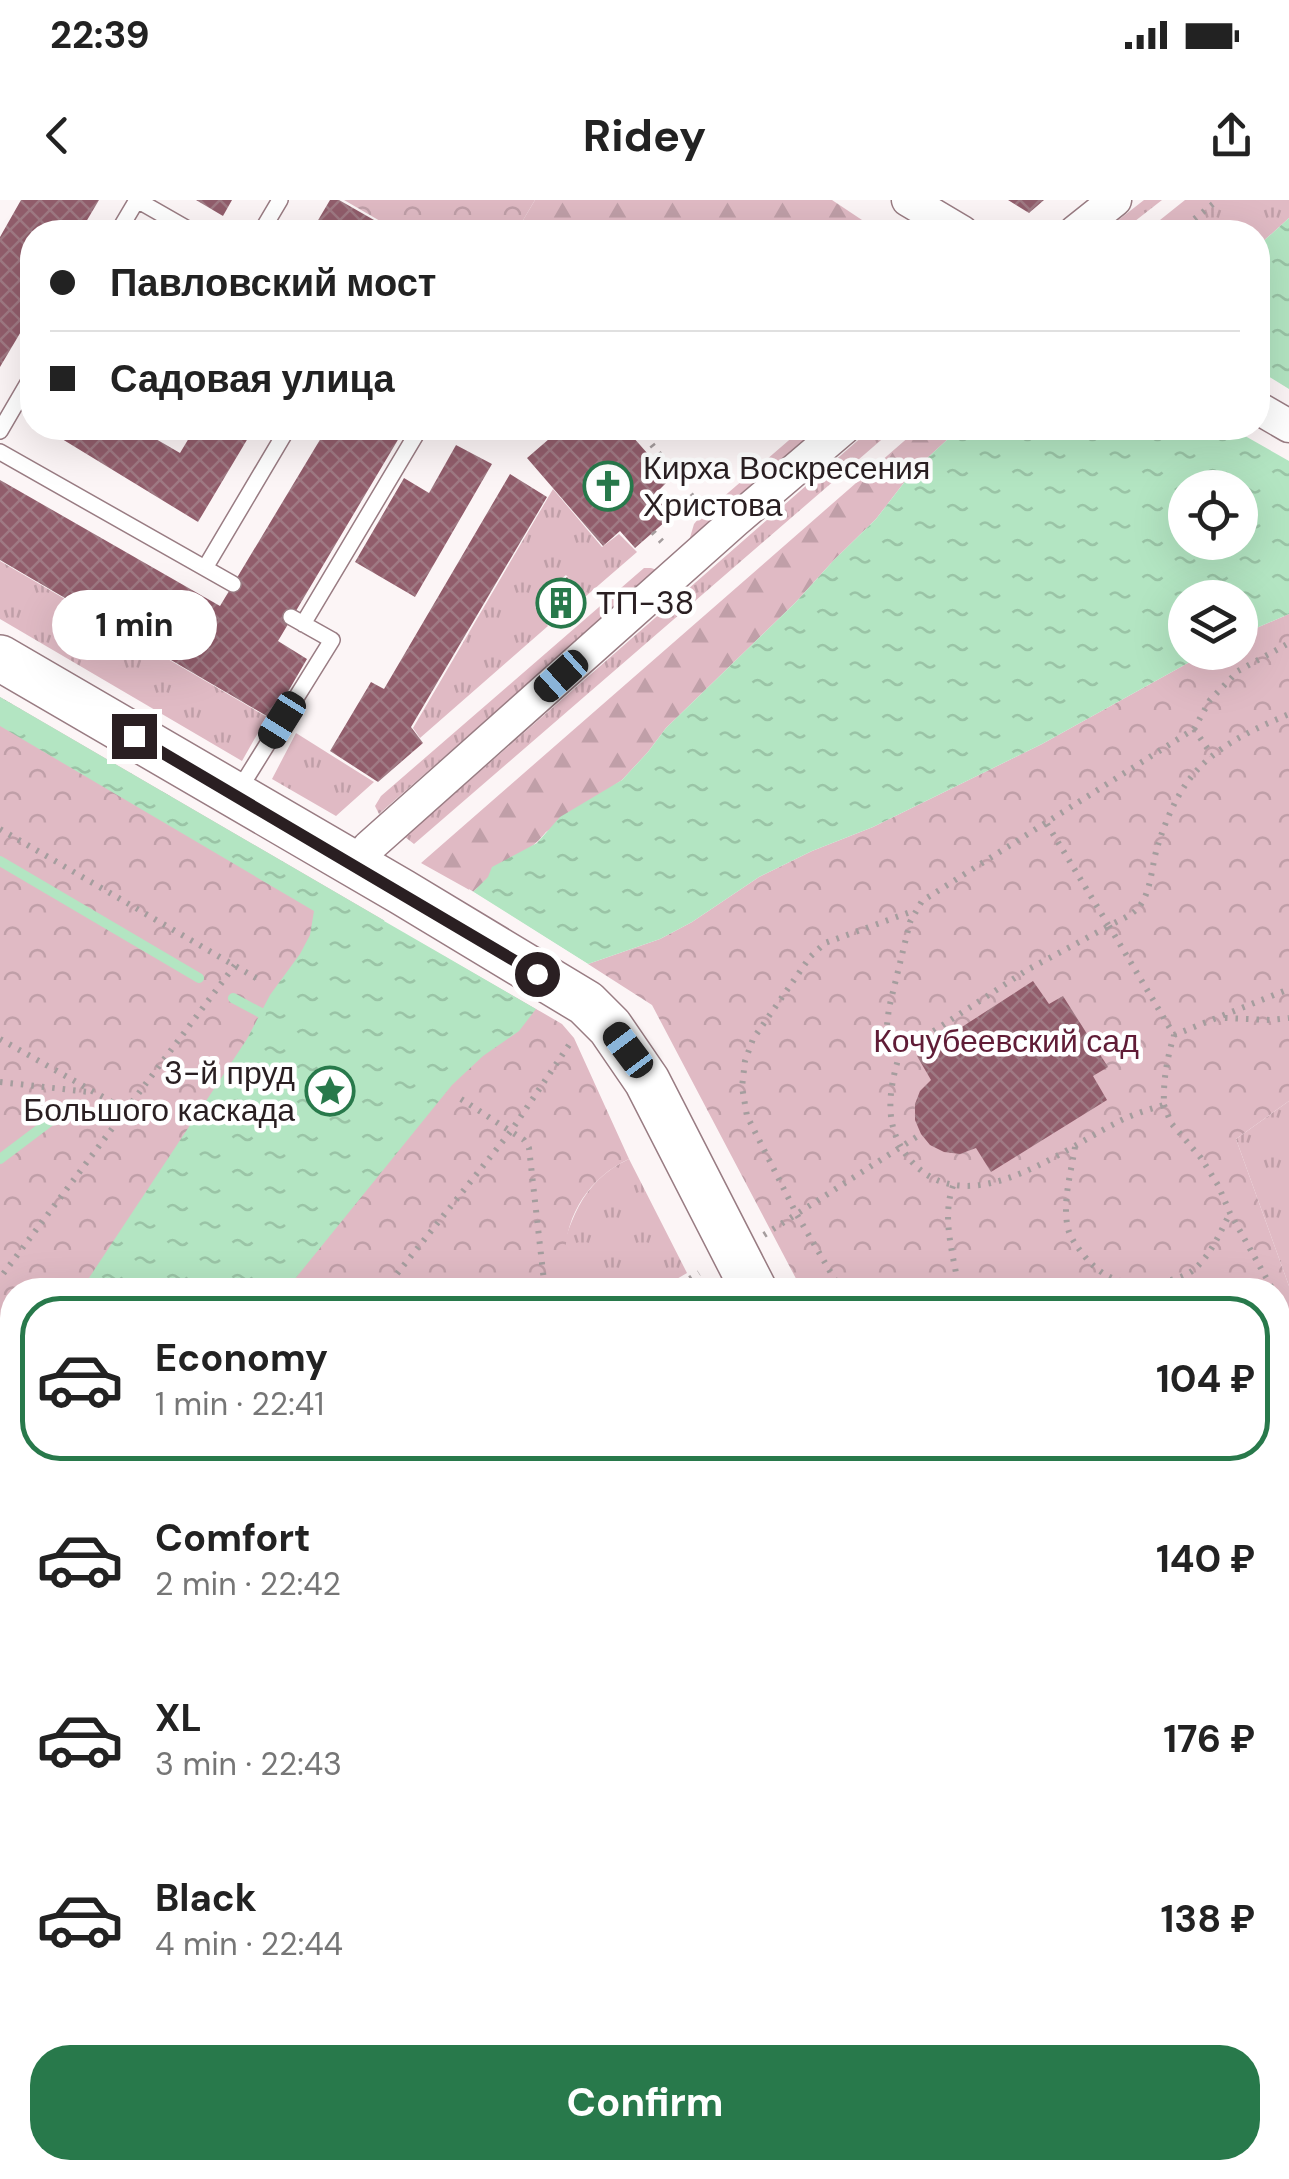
<!DOCTYPE html>
<meta charset="utf-8">
<style>
:root{--surface:#fff;--page:#f6f6f6;--text:#222;--muted:#767676;--line:#e0e0e0;--accent:#28794b}
body{margin:0;font-family:"DM Sans",sans-serif;background:var(--page);color:var(--text);height:100vh;display:flex;flex-direction:column;font-size:38px;white-space:nowrap}
*{box-sizing:border-box;margin:0}
p{font-size:32px;color:var(--muted)}
.icon{flex:none;width:55px;height:55px;fill:none;stroke:currentColor;stroke-width:2;stroke-linecap:round;stroke-linejoin:round}
.map{position:relative;flex:1;overflow:hidden}
.drawer{position:absolute;left:0px;top:1078px;width:1290px;height:902px;display:flex;flex-direction:column;background:var(--surface);border-radius:40px 40px 0 0;box-shadow:0 10px 40px #0002}
.drawer>*{flex:none}
.banner{position:absolute;left:20px;top:20px;width:1250px;height:220px;border-radius:40px;box-shadow:0 10px 40px #0002;display:grid;align-content:center;height:220px;padding:0 30px;background:var(--surface)}
.buttons{position:absolute;left:1168px;top:270px;display:grid;gap:20px}
.buttons a{display:grid;place-items:center;width:90px;height:90px;border-radius:50%;background:var(--surface);box-shadow:0 10px 40px #0002;font-size:50px}
.end{position:absolute;width:45px;height:45px;margin:-22px;border:12px solid #2a1f22;background:#fff;box-shadow:0 0 0 5px #fff}
.from{border-radius:50%}
.bubble{position:absolute;height:70px;border-radius:35px;background:var(--surface);box-shadow:0 10px 40px #0002;font-size:32px;font-weight:700;line-height:70px;text-align:center}
.car{position:absolute;width:30px;height:60px;margin:-30px -15px;border-radius:12px;box-shadow:0 0 8px 2px #0007;background:linear-gradient(#222 24%,#8ab4d8 0 40%,#222 0 76%,#8ab4d8 0 86%,#222 0)}
.banner b{display:flex;align-items:center;gap:35px;height:95px;font-size:38px}
.banner b+b{border-top:2px solid var(--line)}
.banner i{width:25px;height:25px;background:var(--text)}
ul{padding:18px 0 0;list-style:none}
li{display:flex;align-items:center;gap:30px;height:165px;margin:0 20px 15px;padding:0 10px;border:5px solid transparent;border-radius:40px}
li div{flex:1}
li b{display:block;font-size:38px}
li em{font-style:normal;font-weight:700}
li.on{border-color:var(--accent)}
li>.icon{width:90px;height:90px;stroke-width:1.5}
.action{display:flex;gap:20px;margin-top:auto;padding:20px 30px}
.action a{flex:1;height:115px;border-radius:40px;background:var(--accent);color:#fff;font-size:40px;font-weight:700;line-height:115px;text-align:center}
.status{display:flex;justify-content:space-between;align-items:center;height:70px;padding:0 50px;background:var(--surface);direction:ltr}
.status svg{height:28px;fill:currentColor}
header{display:flex;justify-content:space-between;align-items:center;height:130px;padding:0 30px;background:var(--surface);font-size:45px;font-weight:700}
.map>svg:first-child{display:block}
.grass{fill:url(#grass-tufts)}
.forest{fill:url(#forest-firs)}
.park{fill:url(#park-crowns)}
.water{fill:url(#water-ripples);fill-rule:evenodd}
.pier{fill:#fcf5f6}
.lines{fill:none;stroke-linecap:round;stroke-linejoin:round}
.stream{stroke:#b3e5c2;stroke-width:10}
.building{fill:url(#building-cross-hatch)}
.lane-casing{stroke:#997c83;stroke-width:18}
.street-casing{stroke:#997c83;stroke-width:35}
.secondary-casing{stroke:#997c83;stroke-width:48}
.path{stroke:#a59d9e;stroke-width:6;stroke-dasharray:2.5 8;stroke-linecap:butt}
.lane{stroke:#fff;stroke-width:15}
.street{stroke:#fff;stroke-width:32}
.secondary{stroke:#fff;stroke-width:45}
.route{stroke:#2a1f22;stroke-width:12}
.labels{text-anchor:middle;stroke-width:9;stroke-linejoin:round;paint-order:stroke}
.poi-label{font-size:32px;fill:#2a1f22;stroke:#fff;text-anchor:start}
.park-label{font-size:32px;fill:#601c36;stroke:#fff}
</style>
<div class="status"><b>22:39</b><svg viewBox="0 0 49 12"><path d="M0 12V9h3v3zM5 12V6h3v6zM10 12V3h3v9zM15 12V0h3v12zM26 1h20v11H26zM47 4h2v5h-2z"/></svg></div>
<header><svg class="icon" aria-label="back" viewBox="0 0 24 24"><path d="M15 5l-7 7 7 7"/></svg>Ridey<svg class="icon" aria-label="share" viewBox="0 0 24 24"><path d="M12 15V3M7 8l5-5 5 5M5 13v7h14v-7"/></svg></header>
<div class="map">
<svg width="1289" height="1979" viewBox="0 0 1289 1979">
<defs>
<pattern id="grass-tufts" width="24" height="20" patternUnits="userSpaceOnUse" patternTransform="scale(2.5)"><rect width="24" height="20" fill="#e0bac4"/><path d="M3 7l-1-3M5 7V3M7 7l1-3M15 17l-1-3M17 17v-4M19 17l1-3" fill="none" stroke="#c09fa8"/></pattern>
<pattern id="forest-firs" width="22" height="20" patternUnits="userSpaceOnUse" patternTransform="scale(2.5)"><rect width="22" height="20" fill="#e0bac4"/><path d="M5 1l3.5 6h-7zM16 11l3.5 6h-7z" fill="#c09fa8"/></pattern>
<pattern id="park-crowns" width="20" height="18" patternUnits="userSpaceOnUse" patternTransform="scale(2.5)"><rect width="20" height="18" fill="#e0bac4"/><path d="M2 6a3 3 0 1 1 6 0M12 15a3 3 0 1 1 6 0" fill="none" stroke="#c09fa8"/></pattern>
<pattern id="water-ripples" width="26" height="14" patternUnits="userSpaceOnUse" patternTransform="scale(2.5)"><rect width="26" height="14" fill="#b3e5c2"/><path d="M2 4q2-2 4 0t4 0M15 11q2-2 4 0t4 0" fill="none" stroke="#9ac4a6"/></pattern>
<pattern id="building-cross-hatch" width="8" height="8" patternUnits="userSpaceOnUse" patternTransform="scale(2.5)"><rect width="8" height="8" fill="#915d6b"/><path d="M0 0l8 8M0 8l8-8" fill="none" stroke="#9f7a84"/></pattern>
</defs>
<rect width="100%" height="100%" fill="#fcf5f6"/>
<!-- grass -->
<path class="grass" d="M1144 0H1162L1121 32H1103Z
M1185 0H1289V18L1258 46V32H1145Z
M803 228H819L689 341 694 324 699 318Z
M872 228H895L414 644 405 637Z
M553 289 602 347 619 334 637 352 585 397 566 375 554 385 557 389 535 407 548 426 420 538 413 528Z
M0 361 267 517 242 561 0 419Z
M644 368H651L657 370 379 614 375 606 381 596Z
M296 533 374 582 336 616 272 579Z
M1289 901V1086L1236 939Z
M629 959 687 1073 658 1090H551C567 1036 573 985 629 959Z"/>
<!-- forest -->
<path class="forest" d="M535 0H832L880 32H694L687 26 680 32H516Z
M919 228H960L913 271 876 319 834 360 795 403 666 528 648 552 622 580 546 632C531 652 494 671 473 692L421 663Z"/>
<!-- park -->
<path class="park" d="M344 0H535L516 32H399Z
M1289 414V901L1236 939 1289 1086V1368L1278 1373V1090H802L652 805 588 764 660 739 692 722 759 677 812 651 873 627 1042 544 1206 453 1240 452V435Z
M0 497 562 824 574 838 629 959C579 982 553 1037 571 1090H12V1847L0 1852Z"/>
<!-- water -->
<path class="water" d="M1289 18V189L1258 170V46Z
M960 228H1231L1289 261V414L1240 435V398H1185V452L1206 453 1042 544 873 627 812 651 759 677 692 722 660 739 588 764 473 692 488 677 492 667 537 643 560 617 622 580 648 552 666 528 795 403 834 360 876 319 913 271ZM1185 288H1240V342H1185Z
M0 497 536 809 519 831 483 856 452 885 286 1090H81L247 839 270 795 300 754 310 735 314 711 0 526Z
M12 1182V1415L0 1418V1199Z"/>
<!-- pier -->
<path class="pier" d="M469 689 588 764 586 769 470 696Z
M387 716 538 805 540 811 384 721Z"/>
<g class="lines">
<!-- stream -->
<path class="stream" d="M0 661 199 778
M233 798 261 813
M0 959 57 916"/>
</g>
<!-- building -->
<path class="building" d="M21 0H99L80 32H32V113L0 167V37Z
M196 0H232L223 16Z
M330 0H339L395 32H311Z
M1008 0H1044L1029 13Z
M44 228H137L180 253 195 228H254L198 322Z
M327 228H405L278 441 307 459 272 519 0 360V280L220 406Z
M552 228H625L670 279 656 293 674 314 635 348 620 331 603 346 527 258 549 239V230Z
M456 245 492 264 415 397 355 362 404 278 429 293Z
M510 274 547 297 411 527 423 543 378 582 330 551 371 482 384 489Z
M567 377 586 399 552 426 537 407 559 389 557 386Z
M1033 781 1049 804 1063 796 1108 867 1093 876 1107 900 991 972 976 948 960 954 944 952 930 945 921 934 915 920V904L920 891 931 880 917 856Z
M1289 1576V1650L1278 1621V1580Z
M237 1968H412L416 1979H220L218 1975Z
M547 1968H640L644 1979H551Z
M756 1968H836L840 1978 761 1979Z"/>
<g class="lines">
<!-- lane casing -->
<g class="lane-casing">
<path id="lane" d="M118 32 137 0 193 32
M261 32 280 0
M0 231 32 176
M0 252 233 384
M205 368 288 228
M303 424 420 228
M237 593 332 440 291 417
M1278 1657 1289 1687
M1278 1834 1289 1828
M1278 1844 1289 1848
M457 1968 461 1979
M902 1968 906 1979
M1171 1968 1178 1979
M202 1979 203 1968"/>
</g>
<!-- street casing -->
<g class="street-casing">
<path id="street" d="M908 0 962 32
M1075 32 1115 0
M1258 208 1289 226
M354 665 369 647 735 321 844 228"/>
</g>
<!-- secondary casing -->
<g class="secondary-casing">
<path id="secondary" d="M0 458 402 692 586 803 610 827 647 881 754 1090
M1278 1461 1289 1457
M0 1909 12 1905
M1278 1963 1288 1979"/>
</g>
<!-- path -->
<path class="path" d="M1178 32 1218 0
M639 228 701 308
M653 332 663 343
M1194 529 1212 555
M1047 624 1109 726C1117 721 1129 717 1136 710 1152 695 1151 665 1158 645 1165 622 1177 594 1192 576 1216 546 1254 529 1289 514
M0 629 261 781
M1109 726 1174 835C1167 859 1163 880 1164 905 1147 910 1130 915 1114 924 1057 953 962 1027 907 956 883 924 889 889 900 853L1027 770Z
M1225 818 1270 820 1289 818
M1174 835 1289 789
M0 839 126 910 0 1078
M900 853 890 838 887 825 889 808 910 722 922 701 1194 529 1210 500 1238 471 1289 443
M0 882 89 892
M461 899 524 940 529 948 545 1090
M1164 905 1171 923 1201 958 1218 985 1230 1013 1273 1090
M126 910 235 765
M1075 947C1071 973 1061 1006 1069 1032 1073 1042 1079 1049 1086 1058 1105 1080 1126 1086 1155 1083 1166 1082 1182 1078 1192 1071 1210 1057 1220 1033 1230 1013
M953 986C941 1019 954 1056 959 1090
M764 1035 921 934
M384 1090 511 931 573 839
M672 1090 699 1073
M841 1090 797 1015 747 916 742 887 745 861 753 839 810 757 825 743 913 711
M1278 1102 1289 1137
M1278 1149 1288 1135
M1278 1309 1289 1299
M0 1505 12 1516
M1278 1565 1289 1561
M0 1580 12 1548
M0 1770 12 1766
M1022 1968 1062 1979
M132 1979V1968"/>
<!-- lane -->
<use href="#lane" class="lane"/>
<!-- street -->
<use href="#street" class="street"/>
<!-- secondary -->
<use href="#secondary" class="secondary"/>
</g>
<g class="lines">
<!-- route -->
<path class="route" d="M134 536 537 774"/>
</g>
<!-- icons -->
<defs>
<g id="church-ring" transform="scale(2.5)"><circle r="9.5" fill="#fff" stroke="#28794b" stroke-width="1.5"/><path d="M-1.2-6h2.4v3.5h3.3v2.4h-3.3V6h-2.4V-.1h-3.3v-2.4h3.3Z" fill="#28794b"/></g>
<g id="building-ring" transform="scale(2.5)"><circle r="9.5" fill="#fff" stroke="#28794b" stroke-width="1.5"/><path d="M-4-6H4V6H1V3H-1V6H-4ZM-2.5-4.3h1.7v1.8h-1.7ZM.8-4.3h1.7v1.8H.8ZM-2.5-1h1.7V.8h-1.7ZM.8-1h1.7V.8H.8Z" fill="#28794b"/></g>
<g id="sight-ring" transform="scale(2.5)"><circle r="9.5" fill="#fff" stroke="#28794b" stroke-width="1.5"/><path d="M0-6L1.8-2.2L6-1.7L2.9 1.2L3.7 5.4L0 3.3L-3.7 5.4L-2.9 1.2L-6-1.7L-1.8-2.2Z" fill="#28794b"/></g>
</defs>
<g fill-rule="evenodd">
<use href="#church-ring" x="608" y="286"/>
<use href="#building-ring" x="561" y="403"/>
<use href="#sight-ring" x="330" y="891"/>
</g>
<g class="labels">
<!-- poi labels -->
<g class="poi-label">
<text x="643" y="279">Кирха Воскресения<tspan x="643" dy="37">Христова</tspan></text>
<text x="596" y="414">ТП-38</text>
<text x="295" y="884" text-anchor="end">3-й пруд<tspan x="295" dy="37">Большого каскада</tspan></text>
</g>
<!-- park labels -->
<g class="park-label">
<text x="1006" y="852">Кочубеевский сад</text>
</g>
</g>
</svg>
<div class="buttons">
<a><svg class="icon" aria-label="locate" viewBox="0 0 24 24"><circle cx="12" cy="12" r="6"/><path d="M12 2v4M12 18v4M2 12h4M18 12h4"/></svg></a>
<a><svg class="icon" aria-label="layers" viewBox="0 0 24 24"><path d="M12 4l9 5-9 5-9-5zM3 14l9 5 9-5"/></svg></a>
</div>
<i class="end from" style="left:537px;top:774px"></i>
<i class="end" style="left:134px;top:536px"></i>
<div class="bubble" style="left:52px;top:390px;width:165px">1 min</div>
<i class="car" style="left:561px;top:476px;rotate:228deg"></i>
<i class="car" style="left:282px;top:520px;rotate:212deg"></i>
<i class="car" style="left:628px;top:850px;rotate:323deg"></i>
<div class="banner">
<b><i class="from"></i>Павловский мост</b>
<b><i></i>Садовая улица</b>
</div>
<section class="drawer">
<ul>
<li class="on"><svg class="icon" aria-label="car" viewBox="0 0 24 24"><path d="M5 17H2v-5l4-1 3-4h7l3 4 3 1v5h-3M9 17h6M6 11h13"/><circle cx="7" cy="17" r="2"/><circle cx="17" cy="17" r="2"/></svg><div><b>Economy</b><p>1 min · 22:41</p></div><em>104 ₽</em></li>
<li><svg class="icon" aria-label="car" viewBox="0 0 24 24"><path d="M5 17H2v-5l4-1 3-4h7l3 4 3 1v5h-3M9 17h6M6 11h13"/><circle cx="7" cy="17" r="2"/><circle cx="17" cy="17" r="2"/></svg><div><b>Comfort</b><p>2 min · 22:42</p></div><em>140 ₽</em></li>
<li><svg class="icon" aria-label="car" viewBox="0 0 24 24"><path d="M5 17H2v-5l4-1 3-4h7l3 4 3 1v5h-3M9 17h6M6 11h13"/><circle cx="7" cy="17" r="2"/><circle cx="17" cy="17" r="2"/></svg><div><b>XL</b><p>3 min · 22:43</p></div><em>176 ₽</em></li>
<li><svg class="icon" aria-label="car" viewBox="0 0 24 24"><path d="M5 17H2v-5l4-1 3-4h7l3 4 3 1v5h-3M9 17h6M6 11h13"/><circle cx="7" cy="17" r="2"/><circle cx="17" cy="17" r="2"/></svg><div><b>Black</b><p>4 min · 22:44</p></div><em>138 ₽</em></li>
</ul>
<div class="action"><a>Confirm</a></div>
</section>
</div>
